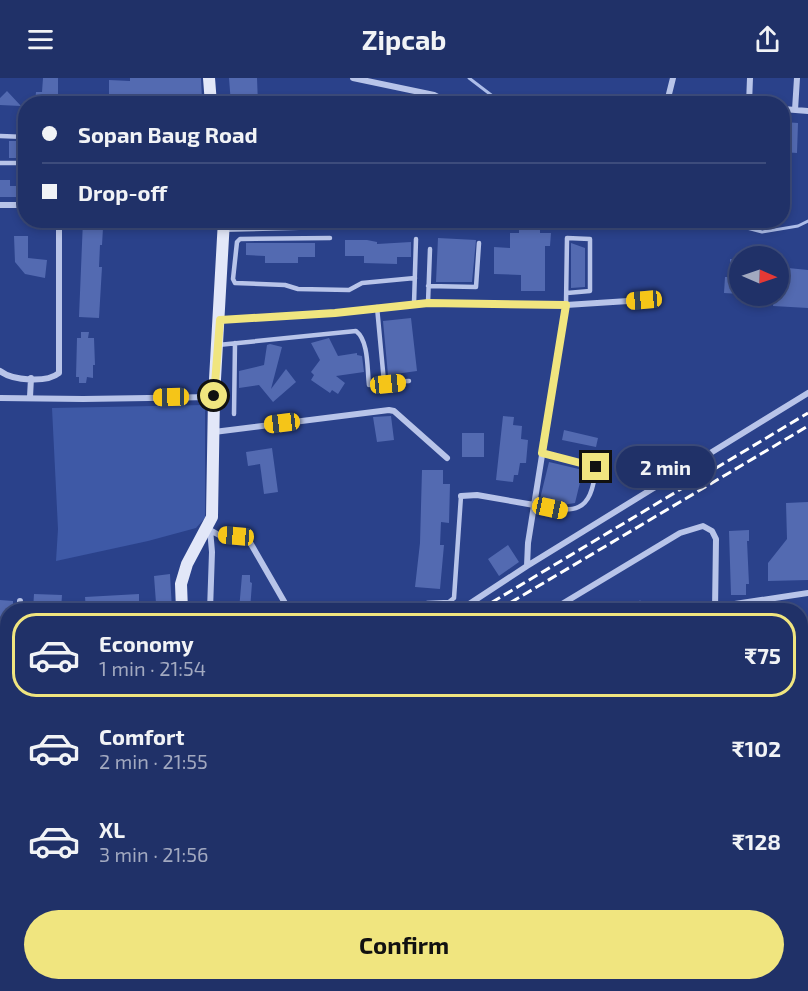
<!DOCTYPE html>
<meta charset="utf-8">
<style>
:root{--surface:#203168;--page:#28396e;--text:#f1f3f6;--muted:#a2a9c0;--line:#3d4c7c;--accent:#f0e57f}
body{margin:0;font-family:"Exo 2",sans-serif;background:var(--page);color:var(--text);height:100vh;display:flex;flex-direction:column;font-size:22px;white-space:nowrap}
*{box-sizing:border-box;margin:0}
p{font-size:20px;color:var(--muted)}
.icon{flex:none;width:33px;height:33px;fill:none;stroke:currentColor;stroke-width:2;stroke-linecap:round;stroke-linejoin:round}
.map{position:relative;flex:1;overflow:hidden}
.sheet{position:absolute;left:0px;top:525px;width:808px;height:388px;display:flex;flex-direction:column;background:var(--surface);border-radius:24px 24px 0 0;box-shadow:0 3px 9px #0003,0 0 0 2px var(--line)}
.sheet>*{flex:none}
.banner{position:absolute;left:18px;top:18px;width:772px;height:132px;border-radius:24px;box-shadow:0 3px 9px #0003,0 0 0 2px var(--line);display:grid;align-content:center;height:132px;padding:0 24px;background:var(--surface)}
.needle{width:39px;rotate:92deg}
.tools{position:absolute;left:729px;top:168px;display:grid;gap:12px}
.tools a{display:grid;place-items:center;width:60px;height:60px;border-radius:50%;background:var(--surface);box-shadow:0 3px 9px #0003,0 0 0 2px var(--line);font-size:30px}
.end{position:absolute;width:27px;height:27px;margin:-14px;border:8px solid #f0e57f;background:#111;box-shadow:0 0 0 3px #111}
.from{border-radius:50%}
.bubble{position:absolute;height:42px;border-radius:21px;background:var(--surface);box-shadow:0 3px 9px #0003,0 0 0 2px var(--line);font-size:20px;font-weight:700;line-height:42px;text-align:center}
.car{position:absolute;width:18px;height:36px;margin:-18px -9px;border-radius:8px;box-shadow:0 0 4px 2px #0007;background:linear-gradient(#f5c518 24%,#345 0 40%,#f5c518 0 76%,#345 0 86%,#f5c518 0)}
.banner b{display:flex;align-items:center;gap:21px;height:57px;font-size:22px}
.banner b+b{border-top:2px solid var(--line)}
.banner i{width:15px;height:15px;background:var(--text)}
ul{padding:10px 0 0;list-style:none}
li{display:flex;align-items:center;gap:18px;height:84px;margin:0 12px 9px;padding:0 12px;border:3px solid transparent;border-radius:24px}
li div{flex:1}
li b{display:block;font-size:22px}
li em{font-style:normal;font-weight:700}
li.selected{border-color:var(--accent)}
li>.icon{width:54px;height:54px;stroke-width:1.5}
.cta{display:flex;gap:12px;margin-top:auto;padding:12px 24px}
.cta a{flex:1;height:69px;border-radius:36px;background:var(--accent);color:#111;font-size:24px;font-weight:700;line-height:69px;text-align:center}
header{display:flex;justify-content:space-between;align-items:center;height:78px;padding:0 24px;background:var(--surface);font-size:27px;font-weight:700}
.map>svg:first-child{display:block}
.green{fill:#3e59a6}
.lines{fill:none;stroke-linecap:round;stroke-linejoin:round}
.stream{stroke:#adbde9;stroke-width:3}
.building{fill:#536ab1}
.lane{stroke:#b8c4e9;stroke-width:4.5}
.street{stroke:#b8c4e9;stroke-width:6}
.secondary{stroke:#e2e7f8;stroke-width:12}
.rail{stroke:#fff;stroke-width:3;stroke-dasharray:10 4.5;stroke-linecap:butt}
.route{stroke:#f0e57f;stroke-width:8}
</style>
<header><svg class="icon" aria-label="menu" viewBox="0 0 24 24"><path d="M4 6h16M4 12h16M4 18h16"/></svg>Zipcab<svg class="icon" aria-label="share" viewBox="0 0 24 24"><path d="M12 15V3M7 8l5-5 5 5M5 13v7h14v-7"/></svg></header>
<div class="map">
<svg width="808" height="913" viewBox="0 0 808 913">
<rect width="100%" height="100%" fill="#2a418a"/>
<!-- green -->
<path class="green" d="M205 327V440L196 450 148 463 56 483 58 451 52 330Z
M7 756V803L0 807V759Z"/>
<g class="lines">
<!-- stream -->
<path class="stream" d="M469 0 503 26
M716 142 762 154 798 148 808 143"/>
</g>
<!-- building -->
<path class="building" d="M43 0H58V26H35L36 14H42Z
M130 0H201L202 22 128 20 127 26H109V2L130 3Z
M229 0H257L258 26H231Z
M7 13 21 28 0 27V20Z
M784 44 798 45 797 75 783 74Z
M9 63H26V80H9Z
M0 102H10V108H16V119H0Z
M83 142H101V150H103L102 167H100L99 189H102L99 240 79 239Z
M519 142H540V155H551L550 168H545V213H521V197L494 196V169L510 170V155H519Z
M14 158H28V180L47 182 45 200 25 196 15 184Z
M438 160 476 162 472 204H436Z
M345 162H367L377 164V166L411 164V179H397V186L364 185V178H345Z
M246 165H315V179H298V185H265V178L246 177Z
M571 165 585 170V209L571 210Z
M730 181H740V216L724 215 725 199H730Z
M778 189 808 192V230L773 228 774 218H778Z
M411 240 417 293 388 297 383 243Z
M81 254H89L88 260H94L95 287H93V300L87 299 86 305H79V299H76L77 260H81Z
M329 260 338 278 357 275V277L362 278 364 294 336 298 345 305 338 316 332 312 330 315 311 302 314 297 311 294 320 282 311 265Z
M270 266 282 269 271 311 286 291 296 304 273 324 259 307 239 310V293L264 287 267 267Z
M391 338 394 362 377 364 373 339Z
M503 338 514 339 513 347 522 348 521 361 528 362 526 385H520L518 397H514L513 404 496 402Z
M564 352 598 360 596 369 562 362Z
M462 355H484V379H462Z
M272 370 278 414 264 416 260 386 248 388 246 374Z
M549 384 583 392 575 425 562 427 540 421Z
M422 392H443V406H450L449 445 441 444 440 467H444L440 511 415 509 420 465Z
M808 424V502L768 503V485L787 461 786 425Z
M749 452V463H747L749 506H746V517H731L729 453Z
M508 467 519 484 499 498 488 481Z
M170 496 172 532H159V525H156L154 498Z
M242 497H250V504L252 505 250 532H239Z
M34 516 62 517 61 532H33Z
M139 516V529L137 530V532H86L85 519Z
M0 522 13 523V532H8V589H0Z
M801 882H808L807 913H801Z
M269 906H304V913H269Z
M524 906H550V913H524Z
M593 906H622L623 913H593Z
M659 906H689L688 913H659Z"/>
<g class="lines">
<!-- lane -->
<path class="lane" d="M0 58 26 59
M0 85H26
M330 160 240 161 237 164 233 201 235 205 285 207 298 211 349 212 362 205 415 200
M428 208 476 209 479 165
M428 225 430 171
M414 226 416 161
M566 227 567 160 590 161V213L567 215
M377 229 384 304 409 303
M218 267 356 253C369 263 367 291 369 307
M234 336 235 265
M534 427C575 435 591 437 596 389L542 376
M427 525 449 524 454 520 461 418
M640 532V525
M801 846 808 845
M216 906V913
M512 906V913
M631 906V913
M148 913V906
M464 913 465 906
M505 913V906"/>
<!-- street -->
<path class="street" d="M353 0 434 17 451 26
M673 0 669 16 673 26
M749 26 750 0
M783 31 808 33
M795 32 797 0
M0 127H26
M225 151 480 144
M220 242 335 235 428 225 566 227 644 222
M0 293C13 303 47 305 59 295V142
M30 319 31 300
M0 320 83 321 214 319
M214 354 389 332 394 333 447 380
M461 418 477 417 534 427
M210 451 212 474 210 532
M210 452 219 457 247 459 289 532
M527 488 808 315
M715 529 808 515
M20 532V523
M460 532 527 488 528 465 566 227
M552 532 680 455 703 448 712 453 716 461 715 532
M0 627 8 628
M0 731 8 726
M92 906 93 913
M166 906V913
M250 906V913
M424 906V913
M695 906V913
M750 906V913
M33 913 34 906
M61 913 62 906
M191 913V906
M365 913V906
M416 913V906
M729 913V906"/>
<!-- secondary -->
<path class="secondary" d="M209 0 211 26
M182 532 181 506 187 486 212 439 214 319 224 142
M0 752 8 748"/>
<!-- rail -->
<path class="rail" d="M479 532 808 335
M498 532 808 348
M0 817 8 813
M0 829 8 825"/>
</g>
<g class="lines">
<!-- route -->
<path class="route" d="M214 318 220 242 335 235 428 225 566 227 542 375 596 389"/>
</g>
</svg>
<div class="tools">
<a><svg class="needle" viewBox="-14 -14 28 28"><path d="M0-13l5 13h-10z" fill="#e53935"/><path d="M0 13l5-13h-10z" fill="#a2a9c0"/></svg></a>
</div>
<i class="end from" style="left:214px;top:318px"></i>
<i class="end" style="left:596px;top:389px"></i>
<div class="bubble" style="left:616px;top:368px;width:99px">2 min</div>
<i class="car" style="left:644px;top:222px;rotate:265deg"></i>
<i class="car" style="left:388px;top:306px;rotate:84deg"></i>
<i class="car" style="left:171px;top:319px;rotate:269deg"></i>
<i class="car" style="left:282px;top:345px;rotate:263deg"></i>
<i class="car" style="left:550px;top:430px;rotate:102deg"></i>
<i class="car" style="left:236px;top:458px;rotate:275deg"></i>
<div class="banner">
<b><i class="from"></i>Sopan Baug Road</b>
<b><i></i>Drop-off</b>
</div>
<section class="sheet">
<ul>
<li class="selected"><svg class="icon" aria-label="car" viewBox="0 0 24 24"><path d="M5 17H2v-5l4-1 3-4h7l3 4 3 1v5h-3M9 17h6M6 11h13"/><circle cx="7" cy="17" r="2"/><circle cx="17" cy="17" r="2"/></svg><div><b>Economy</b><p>1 min · 21:54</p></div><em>₹75</em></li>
<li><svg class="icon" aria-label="car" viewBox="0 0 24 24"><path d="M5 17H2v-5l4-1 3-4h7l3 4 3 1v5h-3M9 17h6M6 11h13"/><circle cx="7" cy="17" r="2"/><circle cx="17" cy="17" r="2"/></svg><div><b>Comfort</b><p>2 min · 21:55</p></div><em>₹102</em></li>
<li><svg class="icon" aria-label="car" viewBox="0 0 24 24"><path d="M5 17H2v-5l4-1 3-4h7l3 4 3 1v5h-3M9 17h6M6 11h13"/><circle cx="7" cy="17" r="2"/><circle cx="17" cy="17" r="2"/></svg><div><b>XL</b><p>3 min · 21:56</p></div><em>₹128</em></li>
</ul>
<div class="cta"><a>Confirm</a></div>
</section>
</div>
